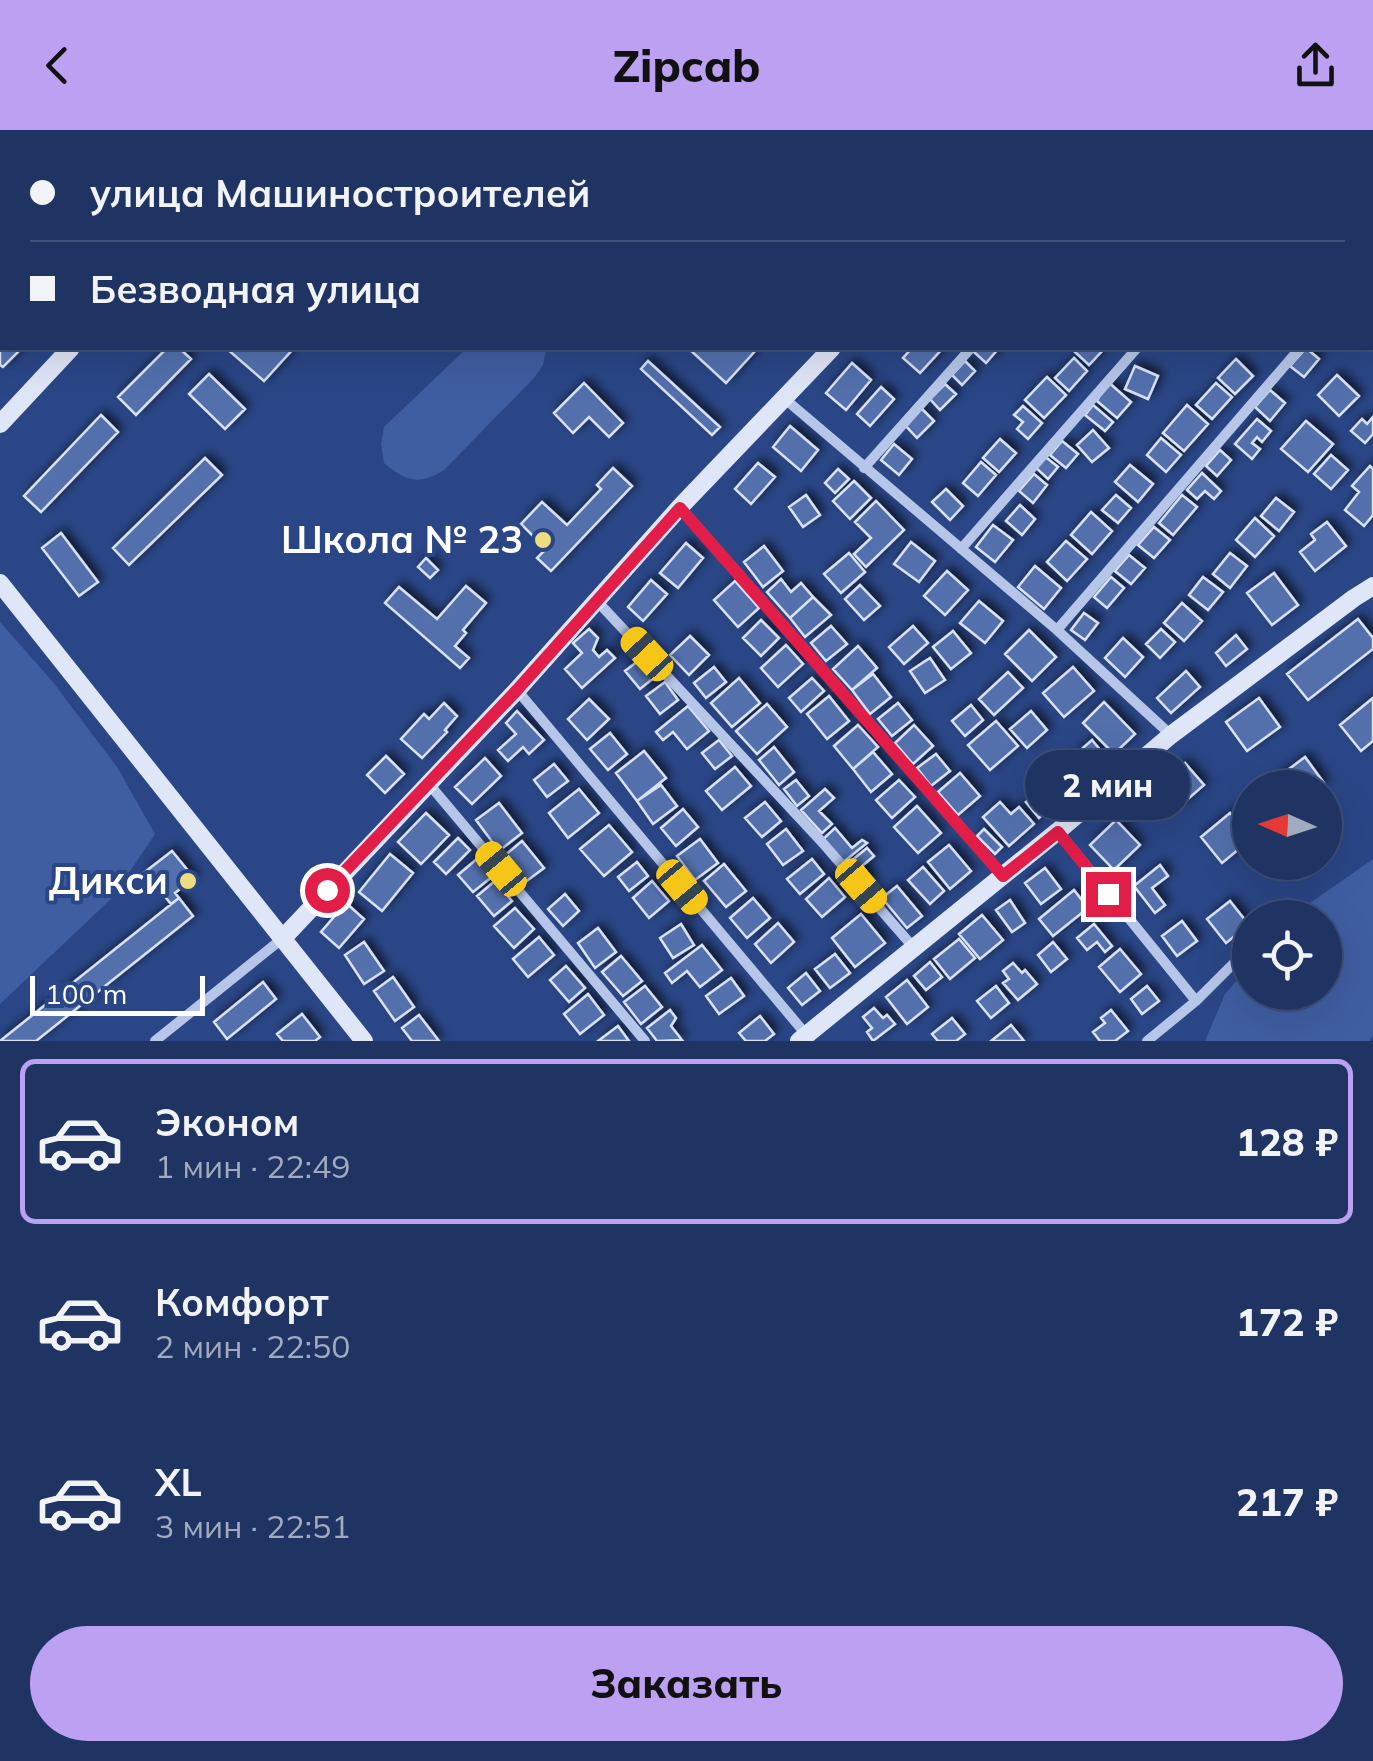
<!DOCTYPE html>
<html lang="ru">
<meta charset="utf-8">
<style>
:root{--surface:#203464;--page:#2d3f6d;--text:#f1f3f6;--muted:#a2aabf;--line:#3d4f78;--accent:#bca0f2}
body{margin:0;font-family:Mulish,sans-serif;background:var(--page);color:var(--text);height:100vh;display:flex;flex-direction:column;font-size:38px;white-space:nowrap}
*{box-sizing:border-box;margin:0}
p{font-size:32px;color:var(--muted)}
.icon{flex:none;width:55px;height:55px;fill:none;stroke:currentColor;stroke-width:2;stroke-linecap:round;stroke-linejoin:round}
.map{position:relative;height:911px;overflow:hidden}
.side{display:flex;flex-direction:column;background:var(--surface);flex:1}
.side>*{flex:none}
.hud{position:absolute;left:0px;top:0px;width:1375px;height:220px;box-shadow:0 10px 40px #0002,0 0 0 2px var(--line);display:grid;align-content:center;height:220px;padding:0 30px;background:var(--surface)}
.needle{width:65px;rotate:273deg}
.buttons{position:absolute;left:1232px;top:640px;display:grid;gap:20px}
.buttons a{display:grid;place-items:center;width:110px;height:110px;border-radius:50%;background:var(--surface);box-shadow:0 10px 40px #0002,0 0 0 2px var(--line);font-size:50px}
.scale{position:absolute;left:30px;bottom:25px;width:175px;box-sizing:border-box;padding-left:10px;border:5px solid #fff;border-top:0;font-size:28px;line-height:35px;white-space:nowrap;color:#fff;-webkit-text-stroke:8px #2a4686;paint-order:stroke}
.end{position:absolute;width:45px;height:45px;margin:-22px;border:12px solid #e11d48;background:#fff;box-shadow:0 0 0 5px #fff}
.from{border-radius:50%}
.bubble{position:absolute;height:70px;border-radius:35px;background:var(--surface);box-shadow:0 10px 40px #0002,0 0 0 2px var(--line);font-size:32px;font-weight:800;line-height:70px;text-align:center}
.car{position:absolute;width:30px;height:60px;margin:-30px -15px;border-radius:12px;box-shadow:0 0 8px 2px #0007;background:linear-gradient(#f5c518 24%,#345 0 40%,#f5c518 0 76%,#345 0 86%,#f5c518 0)}
.hud b{display:flex;align-items:center;gap:35px;height:95px;font-size:38px}
.hud b+b{border-top:2px solid var(--line)}
.hud i{width:25px;height:25px;background:var(--text)}
ul{padding:18px 0 0;list-style:none}
li{display:flex;align-items:center;gap:30px;height:165px;margin:0 20px 15px;padding:0 10px;border:5px solid transparent;border-radius:15px}
li div{flex:1}
li b{display:block;font-size:38px}
li em{font-style:normal;font-weight:800}
li.on{border-color:var(--accent)}
li>.icon{width:90px;height:90px;stroke-width:1.5}
.action{display:flex;gap:20px;margin-top:auto;padding:20px 30px}
.action a{flex:1;height:115px;border-radius:60px;background:var(--accent);color:#111;font-size:40px;font-weight:800;line-height:115px;text-align:center}
header{display:flex;justify-content:space-between;align-items:center;height:130px;padding:0 30px;background:var(--accent);color:#111;font-size:45px;font-weight:800}
.map>svg:first-child{display:block}
.green{fill:#3f5ea2}
.building{fill:#536fad;stroke:#d9e2f6;stroke-width:2.5;filter:url(#shadow)}
.lines{fill:none;stroke-linecap:round;stroke-linejoin:round}
.street{stroke:#b6c6e8;stroke-width:10}
.secondary{stroke:#dfe6f7;stroke-width:18}
.route{stroke:#e11d48;stroke-width:12}
.poi-dot{fill:#eedd7e;stroke:#2a4686;stroke-width:4}
.labels{text-anchor:middle;stroke-width:8;stroke-linejoin:round;paint-order:stroke}
.poi-label{font-size:38px;font-weight:bold;fill:#fff;stroke:#2a4686;text-anchor:end}
</style>
<header><svg class="icon" aria-label="back" viewBox="0 0 24 24"><path d="M15 5l-7 7 7 7"/></svg>Zipcab<svg class="icon" aria-label="share" viewBox="0 0 24 24"><path d="M12 15V3M7 8l5-5 5 5M5 13v7h14v-7"/></svg></header>
<div class="map">
<svg width="1373" height="911" viewBox="0 0 1373 911">
<defs>
<filter id="shadow"><feDropShadow dx="4.5" dy="-4.5" stdDeviation="5" flood-color="#0009"/></filter>
</defs>
<rect width="100%" height="100%" fill="#2a4686"/>
<!-- green -->
<path class="green" d="M467 218H544L546 220 543 235 534 248 444 340C419 356 406 351 384 333L381 314 384 297Z
M0 492 52 551 117 637 155 704 112 768 0 874Z
M1373 729V905L1369 911H1205L1225 864 1250 835V862H1325V788L1290 787Z"/>
<!-- building -->
<path class="building" d="M2 207V218H22L3 237 0 235V210Z
M167 218H179L191 229 136 285 118 267Z
M226 218H294L264 251Z
M688 218H755L757 219 726 253Z
M912 218H943L920 243 903 228Z
M978 218H999L986 233 974 222Z
M1079 218H1105L1089 235 1075 222Z
M1306 218 1319 229 1304 247 1290 236Z
M1074 228 1087 241 1069 261 1055 248Z
M1236 229 1253 246 1235 264 1218 248Z
M648 231 720 297 712 305 641 239Z
M965 231 975 241 962 255 952 245Z
M852 233 871 250 846 280 826 263Z
M1135 236 1158 246 1148 269 1125 259Z
M209 244 245 279 225 299 189 264Z
M1337 245 1359 266 1339 286 1318 265Z
M1047 247 1066 265 1044 288 1025 270Z
M1107 251 1131 272 1117 288 1097 271Z
M584 253 623 293 609 307 589 287 573 303 554 283Z
M1216 253 1232 267 1212 289 1196 275Z
M945 254 956 264 940 280 930 269Z
M881 257 894 269 870 296 857 284Z
M1270 260 1285 273 1270 291 1255 277Z
M1093 275 1113 292 1105 301 1085 285Z
M1187 275 1208 294 1184 321 1163 303Z
M1023 276 1042 293 1028 309 1017 299 1023 292 1014 285Z
M921 278 934 291 917 308 904 294Z
M101 285 118 302 41 382 24 366Z
M1373 287V304L1365 313 1351 301 1362 289 1367 294Z
M1257 289 1271 301 1262 312 1257 307 1252 313 1260 319 1252 329 1235 314Z
M1306 291 1333 314 1308 342 1281 319Z
M790 296 818 320 801 341 773 317Z
M1093 300 1109 318 1092 332 1077 315Z
M1161 308 1181 325 1166 342 1147 325Z
M1000 309 1016 323 999 342 983 328Z
M1062 311 1078 324 1066 338 1050 325Z
M894 314 912 329 899 345 881 330Z
M1220 320 1231 330 1217 346 1206 336Z
M1043 325 1058 337 1048 349 1034 336Z
M1331 325 1348 340 1331 359 1314 344Z
M205 328 222 345 129 435 113 418Z
M981 332 996 345 978 366 963 353Z
M758 333 775 347 751 374 735 359Z
M1130 335 1153 354 1138 372 1115 352Z
M1370 336 1373 339V385L1364 396 1345 380 1359 362 1352 356Z
M613 338 632 356 551 441 537 428 546 419 521 394 542 372 567 395 601 359 597 355Z
M838 339 849 349 835 363 825 353Z
M1202 343 1221 361 1214 369 1205 361 1197 369 1187 360Z
M1034 344 1047 355 1033 373 1019 361Z
M854 351 871 368 850 389 833 371Z
M946 359 963 376 950 390 932 372Z
M806 365 820 385 803 397 789 377Z
M1116 365 1131 378 1118 393 1102 380Z
M1182 365 1197 377 1173 405 1159 393Z
M1276 368 1294 382 1279 401 1261 386Z
M876 371 904 400 866 437 854 424 871 408 855 392Z
M1020 375 1035 389 1022 405 1006 391Z
M1091 382 1112 401 1092 424 1071 405Z
M1255 388 1274 406 1255 427 1236 410Z
M1327 392 1346 416 1315 441 1300 422 1315 410 1311 404Z
M993 395 1013 410 995 432 976 417Z
M1154 397 1170 410 1154 428 1138 415Z
M61 403 98 452 79 466 42 418Z
M1066 411 1087 429 1067 451 1047 432Z
M911 412 935 431 919 452 894 434Z
M686 413 703 428 678 458 660 443Z
M764 416 783 441 763 457 744 432Z
M849 423 865 442 841 463 824 444Z
M1230 423 1247 436 1230 458 1213 444Z
M1129 425 1145 438 1131 454 1115 441Z
M426 428 438 440 430 448 418 437Z
M1035 436 1061 458 1044 479 1018 457Z
M947 441 968 460 945 485 924 466Z
M1274 443 1298 475 1272 495 1247 463Z
M1111 447 1124 458 1107 478 1094 467Z
M1203 447 1223 462 1208 480 1189 465Z
M781 449 791 462 801 453 813 467 790 488 767 462Z
M651 450 667 464 643 491 628 477Z
M735 451 759 478 738 497 714 470Z
M860 455 880 476 864 490 845 469Z
M466 456 486 473 463 500 466 503 455 516 469 528 460 538 385 473 399 457 437 489Z
M813 467 831 485 805 507 790 488Z
M979 471 1003 491 985 513 960 493Z
M1182 473 1202 491 1184 511 1164 493Z
M1084 483 1098 493 1085 510 1071 500Z
M1358 489 1373 508V519L1308 570 1287 544Z
M761 490 779 508 761 526 743 508Z
M831 496 847 514 826 531 811 513Z
M913 496 928 513 904 534 889 517Z
M589 499 598 508 593 520 599 527 607 520 615 528 582 558 565 539 582 523 573 513Z
M1161 499 1175 512 1160 528 1146 514Z
M1029 500 1056 527 1032 551 1005 524Z
M953 501 971 523 951 539 933 517Z
M1236 505 1247 519 1226 536 1216 523Z
M690 506 709 525 689 545 670 525Z
M1123 508 1143 527 1125 547 1105 528Z
M786 515 803 534 778 557 761 538Z
M858 516 877 538 852 560 833 539Z
M642 528 656 546 640 559 625 541Z
M930 528 945 550 925 563 910 541Z
M714 537 726 552 706 568 694 553Z
M1073 537 1094 561 1064 587 1043 563Z
M1186 541 1200 557 1171 583 1157 568Z
M1008 542 1023 558 994 585 979 569Z
M873 544 891 567 870 584 852 560Z
M739 548 760 573 732 597 711 573Z
M812 548 824 561 801 582 789 568Z
M665 552 678 570 660 584 646 566Z
M829 566 849 591 827 609 807 584Z
M1259 568 1280 597 1247 621 1226 592Z
M1373 568V611L1361 621 1340 595Z
M589 569 609 589 587 610 568 589Z
M1104 572 1135 604 1114 624 1083 593Z
M444 573 457 586 445 600 447 602 422 628 401 609 424 584 429 589Z
M898 573 912 590 892 606 878 589Z
M767 574 787 597 757 624 736 601Z
M971 575 983 590 965 606 952 591Z
M688 576 709 601 687 619 673 602 663 610 656 602Z
M517 581 544 610 529 624 523 617 508 631 498 620 516 604 506 593Z
M1031 581 1047 600 1027 618 1010 599Z
M996 591 1018 616 990 640 968 615Z
M858 595 878 617 853 639 834 616Z
M914 595 933 616 913 634 895 613Z
M610 603 627 624 608 640 590 619Z
M719 610 732 626 715 639 702 623Z
M1092 610 1107 628 1089 642 1075 625Z
M774 617 794 642 779 655 759 630Z
M644 621 666 648 637 671 616 643Z
M873 622 892 644 871 662 853 639Z
M936 624 950 641 931 656 917 638Z
M386 626 404 644 385 663 367 645Z
M1305 627 1324 653 1318 658H1278L1273 651Z
M485 628 501 646 472 674 455 657Z
M1068 628 1085 649 1064 667 1047 646Z
M1185 633 1204 655 1180 676 1161 655Z
M554 634 568 651 547 667 534 650Z
M735 637 751 656 722 680 706 661Z
M960 643 980 666 958 685 938 662Z
M796 650 809 666 797 676 784 659Z
M899 650 915 667 892 688 876 670Z
M661 655 677 676 653 694 637 671Z
M1044 655 1058 671 1039 688 1026 672Z
M579 659 599 683 568 708 549 683Z
M825 659 834 668 819 681 832 694 822 703 801 680Z
M765 672 781 691 762 707 745 688Z
M1000 672 1011 684 1019 677 1034 694 1009 716 983 687Z
M499 673 522 703 499 721 476 690Z
M917 676 941 703 918 723 894 697Z
M683 679 698 697 676 716 661 698Z
M426 683 449 705 421 734 398 712Z
M1230 683 1250 706V710L1222 733 1201 707Z
M1116 690 1140 715 1114 740 1090 715Z
M609 695 632 722 604 746 580 719Z
M835 698 852 718 862 710 867 713 841 734 821 711Z
M786 699 803 721 783 735 767 714Z
M984 699 1002 717 995 724 977 706Z
M458 708 470 720 446 744 434 732Z
M700 709 718 733 695 750 677 726Z
M522 711 544 738 524 753 503 727Z
M949 715 971 741 950 759 928 732Z
M867 718 874 726 862 736 871 748 861 756 844 737Z
M172 721 194 748 175 763 179 768 171 774 145 742Z
M390 724 413 743 382 781 359 762Z
M478 728 493 746 473 762 458 745Z
M812 729 824 744 800 764 787 749Z
M637 732 648 746 629 761 618 747Z
M724 734 746 761 726 777 704 751Z
M1160 735 1168 746 1152 758 1165 775 1155 783 1134 756Z
M923 737 944 761 930 774 908 750Z
M1045 738 1061 759 1041 774 1025 753Z
M829 748 845 767 822 787 806 769Z
M495 751 512 771 494 786 477 766Z
M652 751 669 771 649 788 633 768Z
M897 756 922 786 907 798 882 768Z
M1074 760 1088 778 1053 806 1039 789Z
M565 764 579 781 563 796 548 779Z
M179 768 193 786 36 911H0Z
M753 768 770 788 747 808 730 788Z
M1010 770 1025 793 1012 802 996 780Z
M1230 771 1249 795 1226 813 1207 789Z
M346 773 364 789 339 818 321 802Z
M515 778 534 799 514 818 494 796Z
M861 784 885 813 855 837 832 808Z
M982 785 1003 810 980 829 959 804Z
M1182 791 1197 811 1177 826 1162 806Z
M778 793 794 812 771 833 755 814Z
M681 794 694 815 673 828 660 808Z
M1094 794 1112 816 1105 822 1097 812 1087 820 1077 808Z
M598 798 616 822 595 838 578 813Z
M539 807 554 825 528 847 513 829Z
M959 809 975 828 950 849 934 829Z
M364 812 384 841 364 854 345 825Z
M1053 812 1067 829 1051 842 1038 825Z
M702 815 722 840 700 857 687 841 672 853 665 843Z
M1120 819 1141 844 1120 862 1099 837Z
M835 824 850 843 830 858 815 839Z
M621 826 642 851 623 866 602 842Z
M930 832 942 847 926 860 914 846Z
M1013 833 1022 843 1025 840 1037 854 1018 870 1003 853 1009 849 1003 841Z
M566 836 585 858 569 872 550 850Z
M806 843 820 861 802 875 788 858Z
M393 847 414 877 395 891 374 861Z
M731 848 744 866 719 884 706 866Z
M907 850 928 877 907 894 886 867Z
M263 852 276 869 227 909 214 892Z
M645 856 662 877 641 894 624 872Z
M996 856 1009 873 991 888 977 871Z
M1147 856 1159 871 1142 884 1131 869Z
M588 864 604 885 580 904 564 884Z
M874 878 883 888 887 885 895 894 873 911 867 902 872 898 863 887Z
M670 880 676 888 671 896 682 910 657 911 647 898Z
M1111 880 1128 901 1115 911H1100L1093 902 1105 893 1101 888Z
M302 884 320 907 315 911H283L277 904Z
M419 885 439 911H412L402 898Z
M760 886 774 904 765 911H746L739 903Z
M952 888 965 904 956 911H938L932 904Z
M1011 895 1024 911H991Z
M618 896 629 911H598Z"/>
<g class="lines">
<!-- street -->
<path class="street" d="M32 0 35 2
M1372 114H1373
M785 269 1057 500 1171 605
M864 338 971 218
M680 377 1003 745
M961 419 1137 218
M597 471 821 711 914 818
M1057 500 1300 218
M517 560 809 908
M429 654 645 911
M1058 701 1196 871
M155 911 283 808
M1147 911 1196 871 1242 825"/>
<!-- secondary -->
<path class="secondary" d="M1146 0 1149 2
M269 2 272 0
M1033 2 1036 0
M1372 207 1373 208
M0 294 71 218
M0 453 364 911
M284 807 517 560 680 377 832 218
M799 911 1058 701 1171 605 1354 468 1373 456"/>
</g>
<g class="lines">
<!-- route -->
<path class="route" d="M327 760 517 560 680 378 1003 746 1058 702 1108 764"/>
</g>
<!-- markers -->
<g class="poi-dot">
<circle cx="543" cy="410" r="10"/>
<circle cx="188" cy="751" r="10"/>
</g>
<g class="labels">
<!-- poi labels -->
<g class="poi-label">
<text x="523" y="423">Школа № 23</text>
<text x="168" y="764">Дикси</text>
</g>
</g>
</svg>
<div class="buttons">
<a><svg class="needle" viewBox="-14 -14 28 28"><path d="M0-13l5 13h-10z" fill="#e53935"/><path d="M0 13l5-13h-10z" fill="#a2aabf"/></svg></a>
<a><svg class="icon" aria-label="locate" viewBox="0 0 24 24"><circle cx="12" cy="12" r="6"/><path d="M12 2v4M12 18v4M2 12h4M18 12h4"/></svg></a>
</div>
<div class="scale">100 m</div>
<i class="end from" style="left:327px;top:760px"></i>
<i class="end" style="left:1108px;top:764px"></i>
<div class="bubble" style="left:1025px;top:620px;width:165px">2 мин</div>
<i class="car" style="left:647px;top:524px;rotate:317deg"></i>
<i class="car" style="left:501px;top:739px;rotate:320deg"></i>
<i class="car" style="left:861px;top:756px;rotate:139deg"></i>
<i class="car" style="left:682px;top:757px;rotate:140deg"></i>
<div class="hud">
<b><i class="from"></i>улица Машиностроителей</b>
<b><i></i>Безводная улица</b>
</div>
</div>
<section class="side">
<ul>
<li class="on"><svg class="icon" aria-label="car" viewBox="0 0 24 24"><path d="M5 17H2v-5l4-1 3-4h7l3 4 3 1v5h-3M9 17h6M6 11h13"/><circle cx="7" cy="17" r="2"/><circle cx="17" cy="17" r="2"/></svg><div><b>Эконом</b><p>1 мин · 22:49</p></div><em>128 ₽</em></li>
<li><svg class="icon" aria-label="car" viewBox="0 0 24 24"><path d="M5 17H2v-5l4-1 3-4h7l3 4 3 1v5h-3M9 17h6M6 11h13"/><circle cx="7" cy="17" r="2"/><circle cx="17" cy="17" r="2"/></svg><div><b>Комфорт</b><p>2 мин · 22:50</p></div><em>172 ₽</em></li>
<li><svg class="icon" aria-label="car" viewBox="0 0 24 24"><path d="M5 17H2v-5l4-1 3-4h7l3 4 3 1v5h-3M9 17h6M6 11h13"/><circle cx="7" cy="17" r="2"/><circle cx="17" cy="17" r="2"/></svg><div><b>XL</b><p>3 мин · 22:51</p></div><em>217 ₽</em></li>
</ul>
<div class="action"><a>Заказать</a></div>
</section>
